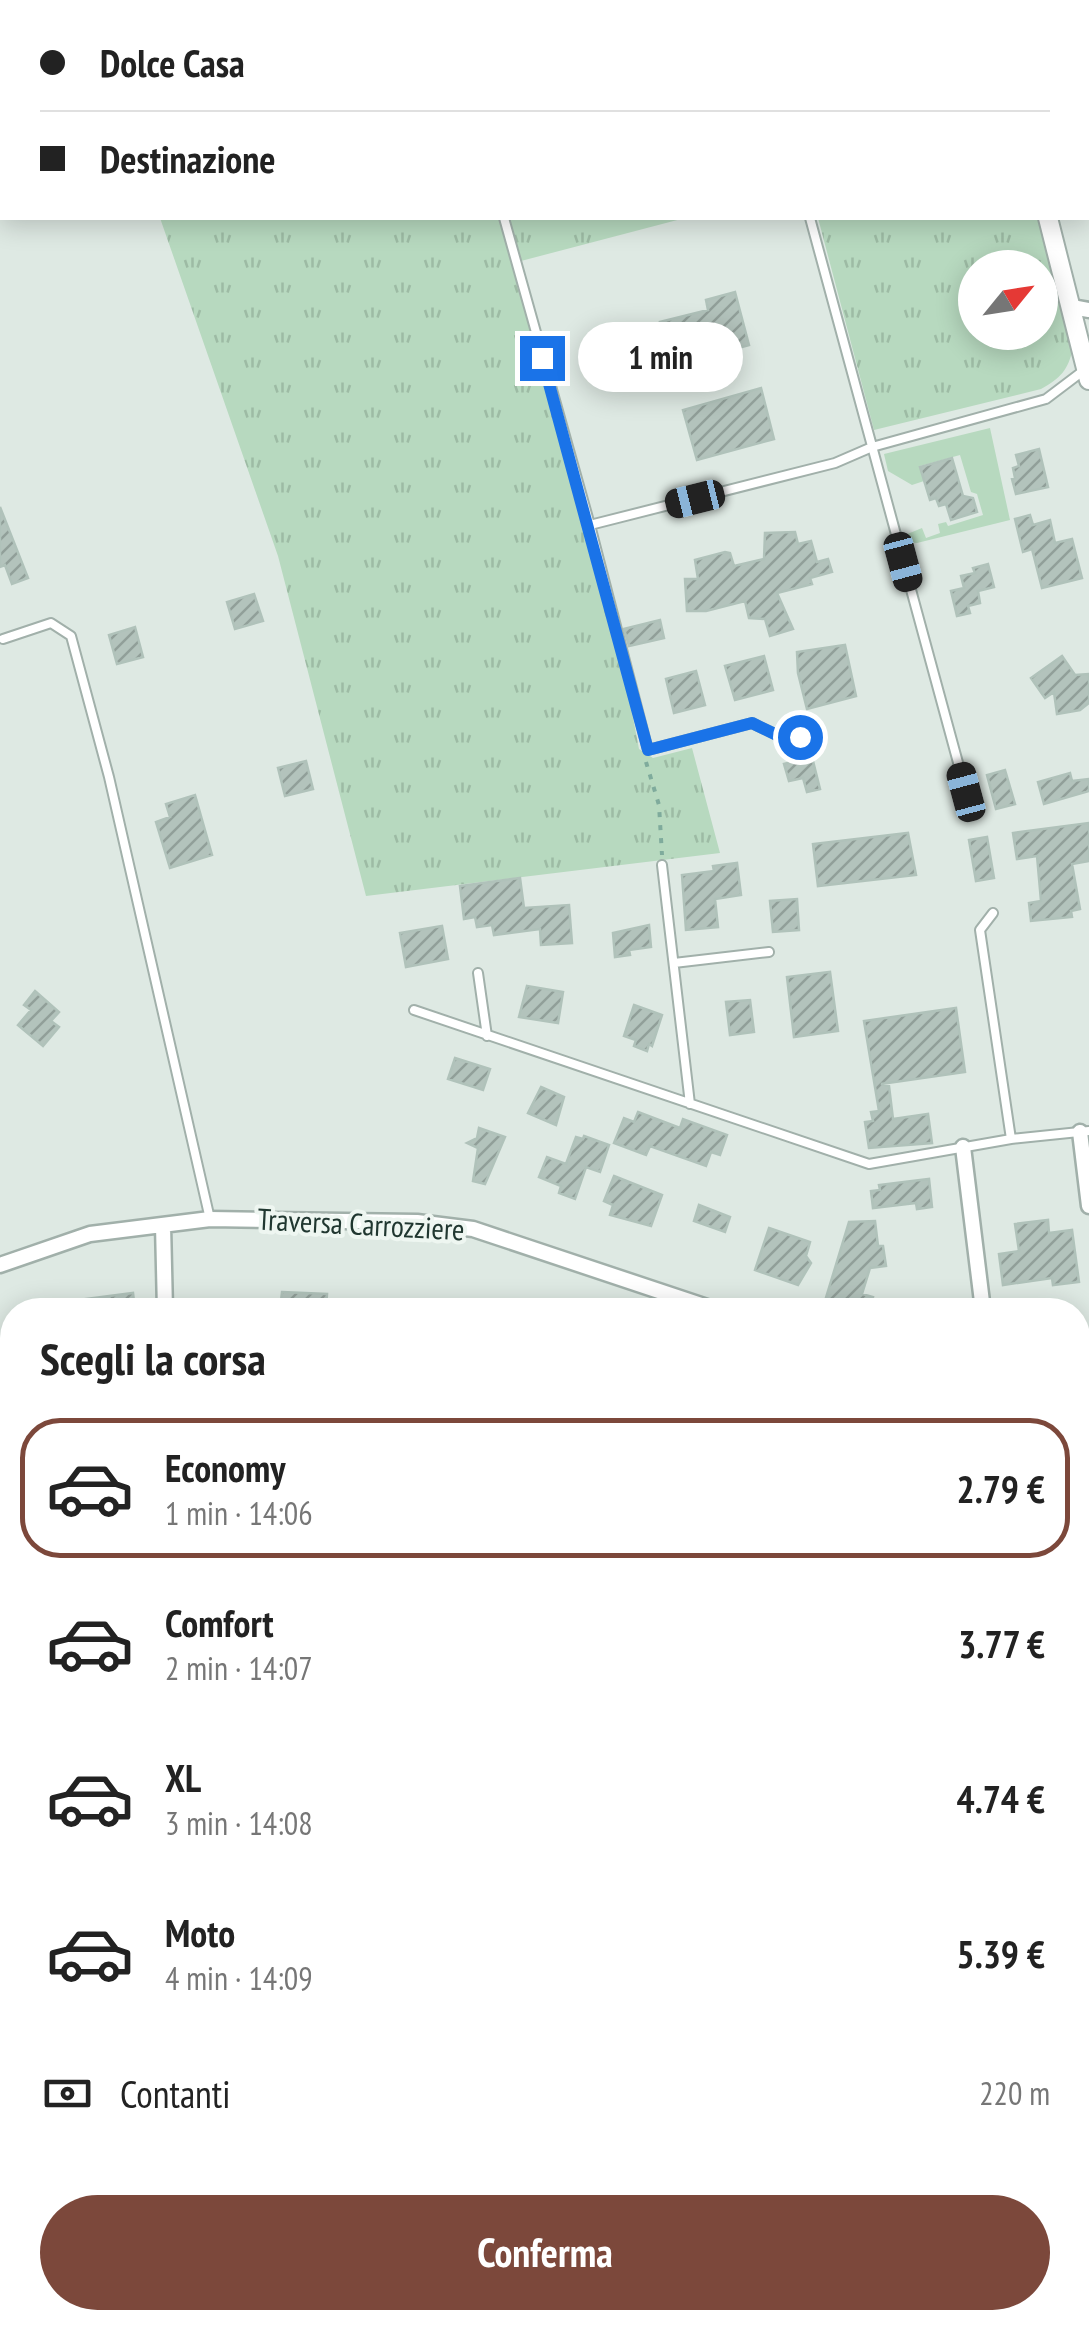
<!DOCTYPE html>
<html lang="it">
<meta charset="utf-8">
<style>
:root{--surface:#fff;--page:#f6f6f6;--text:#222;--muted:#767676;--line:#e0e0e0;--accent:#7c483b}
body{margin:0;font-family:"PT Sans Narrow",sans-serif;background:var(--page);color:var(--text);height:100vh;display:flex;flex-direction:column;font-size:38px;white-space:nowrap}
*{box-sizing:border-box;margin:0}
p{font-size:32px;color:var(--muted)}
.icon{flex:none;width:55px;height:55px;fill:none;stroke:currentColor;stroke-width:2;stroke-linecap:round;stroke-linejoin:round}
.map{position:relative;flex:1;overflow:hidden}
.sheet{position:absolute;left:0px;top:1298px;width:1090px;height:1032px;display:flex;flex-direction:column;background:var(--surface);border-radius:40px 40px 0 0;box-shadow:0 5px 25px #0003}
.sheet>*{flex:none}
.banner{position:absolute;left:0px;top:0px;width:1090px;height:220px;box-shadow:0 5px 25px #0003;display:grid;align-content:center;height:220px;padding:0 40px;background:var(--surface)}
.needle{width:65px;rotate:60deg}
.buttons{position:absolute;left:958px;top:250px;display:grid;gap:20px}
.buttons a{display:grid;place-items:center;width:100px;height:100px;border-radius:50%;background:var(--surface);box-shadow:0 5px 25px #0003;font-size:50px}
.end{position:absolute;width:45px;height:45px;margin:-22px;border:12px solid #1a73e8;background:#fff;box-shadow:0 0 0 5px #fff}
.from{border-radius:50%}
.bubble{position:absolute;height:70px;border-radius:35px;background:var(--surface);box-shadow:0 5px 25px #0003;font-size:32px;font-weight:700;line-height:70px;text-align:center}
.car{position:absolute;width:30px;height:60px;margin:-30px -15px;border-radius:12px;box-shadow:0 0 8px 2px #0007;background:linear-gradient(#222 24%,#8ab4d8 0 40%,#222 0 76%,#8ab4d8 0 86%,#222 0)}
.banner b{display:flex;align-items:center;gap:35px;height:95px;font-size:38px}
.banner b+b{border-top:2px solid var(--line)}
.banner i{width:25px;height:25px;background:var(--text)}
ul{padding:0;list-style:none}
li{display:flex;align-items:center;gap:30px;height:140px;margin:0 20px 15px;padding:0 20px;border:5px solid transparent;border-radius:40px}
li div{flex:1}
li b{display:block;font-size:38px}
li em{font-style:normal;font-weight:700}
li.current{border-color:var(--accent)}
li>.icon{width:90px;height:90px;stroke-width:1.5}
h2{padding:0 40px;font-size:45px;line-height:120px}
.pay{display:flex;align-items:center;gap:25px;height:110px;padding:0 40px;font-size:38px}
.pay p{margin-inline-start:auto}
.action{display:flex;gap:20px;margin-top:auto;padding:20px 40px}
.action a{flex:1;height:115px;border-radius:60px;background:var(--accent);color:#fff;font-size:40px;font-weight:700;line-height:115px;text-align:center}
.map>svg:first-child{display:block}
.grass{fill:url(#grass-tufts);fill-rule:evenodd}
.garden{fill:#b7d9bf}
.building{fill:url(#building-hatch);stroke:#b0c2ba;stroke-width:2.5}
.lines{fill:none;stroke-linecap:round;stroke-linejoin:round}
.service-casing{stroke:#a1b0aa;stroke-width:12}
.minor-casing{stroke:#a1b0aa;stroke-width:19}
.tertiary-casing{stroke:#a1b0aa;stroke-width:22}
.path{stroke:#7fab9c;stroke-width:4;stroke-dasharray:5 8;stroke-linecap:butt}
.service{stroke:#fff;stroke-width:8}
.minor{stroke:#fff;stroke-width:14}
.tertiary{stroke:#fff;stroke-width:18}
.route{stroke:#1a73e8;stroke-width:12}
.labels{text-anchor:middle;stroke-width:8;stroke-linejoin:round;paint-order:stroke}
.street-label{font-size:30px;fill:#203730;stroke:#eef6f1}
</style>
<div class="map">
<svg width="1089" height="2328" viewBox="0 0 1089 2328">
<defs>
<pattern id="grass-tufts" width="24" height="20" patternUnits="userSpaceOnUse" patternTransform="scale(2.5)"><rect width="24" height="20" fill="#b7d9bf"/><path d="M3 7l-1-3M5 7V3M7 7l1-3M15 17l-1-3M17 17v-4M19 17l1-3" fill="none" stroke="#9dbba4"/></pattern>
<pattern id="building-hatch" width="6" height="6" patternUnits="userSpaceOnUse" patternTransform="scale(2.5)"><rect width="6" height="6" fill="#b3c3bc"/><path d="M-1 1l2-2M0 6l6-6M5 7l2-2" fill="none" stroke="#919f99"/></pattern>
</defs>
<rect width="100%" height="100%" fill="#dee9e3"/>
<!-- grass -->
<path class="grass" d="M232 0H978L229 2Z
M160 218H500L627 686 639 749 653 758 692 748 720 853 366 896 278 556Z
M508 218H685L521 261Z
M818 218H1038L1073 348C1068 370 1061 378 1041 389L874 430ZM975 268H1040V332H975Z"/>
<!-- garden -->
<path class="garden" d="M990 428 1010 520 917 543 907 542 905 535 922 528 926 538 940 533 938 524 946 522 948 526 983 515 977 494 971 492 960 455 920 466 924 481 912 485 888 471 884 454Z
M97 2318H230V2328H98Z"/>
<!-- building -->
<path class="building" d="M735 292 749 345 700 358 702 366 674 374 660 322 708 310 706 300Z
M761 388 774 439 697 460 683 410Z
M1039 449 1048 487 1016 494 1012 479 1015 478 1013 468 1019 466 1016 455Z
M952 458 963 496 973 498 977 512 951 520 946 504 939 506 936 498 930 500 920 467Z
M0 507 28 578 12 584 5 565 0 567Z
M1030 515 1033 525 1050 520 1055 543 1072 539 1082 578 1042 588 1032 549 1023 552 1015 519Z
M795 532 798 544 811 541 817 562 828 559 832 572 810 578 812 584 777 593 793 629 770 636 765 619 749 618 745 601 706 611H687L685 579H698L695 560 725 552 730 553 734 566 764 559 765 533Z
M988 564 994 587 978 591 980 603 968 606 970 613 957 616 951 591 964 588 961 576 975 573 973 568Z
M254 594 263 621 235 629 227 602Z
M660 620 664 638 629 646 624 629Z
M135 627 143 657 117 664 109 635Z
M845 645 856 696 807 709 798 673 797 652Z
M764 656 773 690 735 700 725 666Z
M1062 656 1075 675 1089 674V703L1080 710 1057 714 1054 692 1045 698 1031 678Z
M696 671 705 705 674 713 666 679Z
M812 757 820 789 807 792 803 778 789 781 784 764Z
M306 761 313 789 285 796 278 768Z
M1005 770 1015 804 996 809 987 775Z
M1070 773 1072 781 1089 779V791L1044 804 1038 782Z
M195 795 212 855 170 868 156 822 170 817 166 804Z
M1089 823V861L1072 864 1080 909 1071 911 1072 917 1031 921 1029 903 1041 901 1037 856 1017 859 1013 833Z
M908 833 916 875 818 886 813 844Z
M987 837 994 878 976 881 969 840Z
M737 863 741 895 715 899 718 927 686 930 682 875 714 871 713 866Z
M520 878 524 908 569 905 572 943 541 945 540 929 494 935 492 925 477 927 475 917 464 919 460 886Z
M797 899 799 930 773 932 770 901Z
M649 925 651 947 629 950 630 955 615 957 613 933Z
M442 926 448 959 406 967 400 933Z
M830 972 838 1031 794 1037 787 977Z
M527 986 563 992 558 1023 519 1017Z
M35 991 59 1012 51 1021 59 1027 43 1046 18 1025 31 1010 24 1005Z
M750 1000 754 1032 730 1035 726 1002Z
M634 1005 662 1015 652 1046 649 1044 647 1051 634 1046 636 1040 624 1036Z
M956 1008 965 1072 881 1084 889 1086 893 1119 928 1114 932 1143 869 1148 865 1122 873 1121 871 1112 879 1111 864 1021Z
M455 1058 490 1069 483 1090 448 1079Z
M541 1087 564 1097 556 1125 528 1113Z
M638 1112 680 1128 683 1119 727 1135 720 1155 711 1152 706 1166 650 1146 646 1155 614 1143 624 1118 634 1122Z
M479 1128 505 1137 485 1184 473 1181 478 1148 467 1143 477 1138Z
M584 1136 609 1145 600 1172 586 1167 575 1199 559 1193 561 1186 539 1177 547 1157 566 1164 576 1137 583 1139Z
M614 1176 662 1195 651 1226 610 1215 613 1205 604 1201Z
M929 1179 932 1207 917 1209 916 1203 873 1208 871 1191 880 1190 879 1185Z
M699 1205 730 1217 725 1232 694 1221Z
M1048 1220 1049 1233 1072 1230 1079 1282 1053 1285 1052 1278 1003 1285 999 1254 1019 1251 1015 1224Z
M875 1221 878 1246H883L886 1266 870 1268 862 1294 873 1297 869 1310H842L843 1307 825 1301 849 1222Z
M769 1228 810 1242 806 1256 811 1263 798 1285 755 1270Z
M282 1292 327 1294 326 1310H280Z
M133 1293 135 1310H71L70 1301Z"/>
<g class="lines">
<!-- service casing -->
<g class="service-casing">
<path id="service" d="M1088 118H1089
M504 218 590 525
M810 218 966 792
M3 639 51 623 71 636 109 777 210 1219
M800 737H781L752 723 648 750 590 525 835 463 872 447 1046 399 1083 371
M662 865 690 1104
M993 913 980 930 1011 1139
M674 963 769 952
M478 973 487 1036
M414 1010 869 1164 1011 1139 1089 1131
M0 1379 12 1375
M0 1600H12
M0 1764H12
M1078 1926 1089 1925
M0 1941H12"/>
</g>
<!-- minor casing -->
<g class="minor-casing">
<path id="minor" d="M1072 307 1089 310
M1080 1132 1089 1206
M963 1147 983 1310
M163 1225 165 1310
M0 1265 90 1234 210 1219 417 1222 473 1229 716 1310
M1078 1482 1089 1488
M1078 1746 1089 1748
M82 2318 83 2328
M428 2328V2318"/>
</g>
<!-- tertiary casing -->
<g class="tertiary-casing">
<path id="tertiary" d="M1001 0 1002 2
M1048 218 1089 380"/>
</g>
<!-- path -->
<path class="path" d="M646 762 659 805 662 855"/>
<!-- service -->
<use href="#service" class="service"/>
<!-- minor -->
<use href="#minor" class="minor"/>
<!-- tertiary -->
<use href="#tertiary" class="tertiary"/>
</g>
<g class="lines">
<!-- route -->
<path class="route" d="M542 358 648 750 752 723 781 737H800"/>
</g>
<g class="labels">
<!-- street labels -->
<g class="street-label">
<text transform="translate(361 1225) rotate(3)" y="10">Traversa Carrozziere</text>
</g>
</g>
</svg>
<div class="buttons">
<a><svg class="needle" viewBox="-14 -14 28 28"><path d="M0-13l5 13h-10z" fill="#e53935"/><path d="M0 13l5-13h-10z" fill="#767676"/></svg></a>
</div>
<i class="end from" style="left:800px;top:737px"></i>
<i class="end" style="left:542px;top:358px"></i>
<div class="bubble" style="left:578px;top:322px;width:165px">1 min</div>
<i class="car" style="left:695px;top:499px;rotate:256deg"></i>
<i class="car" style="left:903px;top:562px;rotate:165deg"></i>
<i class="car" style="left:966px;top:792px;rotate:345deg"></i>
<div class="banner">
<b><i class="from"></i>Dolce Casa</b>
<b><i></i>Destinazione</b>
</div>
<section class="sheet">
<h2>Scegli la corsa</h2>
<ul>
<li class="current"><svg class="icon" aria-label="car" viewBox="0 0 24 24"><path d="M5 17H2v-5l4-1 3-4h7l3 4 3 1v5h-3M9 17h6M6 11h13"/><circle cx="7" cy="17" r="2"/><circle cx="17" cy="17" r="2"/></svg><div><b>Economy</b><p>1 min · 14:06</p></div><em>2.79 €</em></li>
<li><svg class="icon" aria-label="car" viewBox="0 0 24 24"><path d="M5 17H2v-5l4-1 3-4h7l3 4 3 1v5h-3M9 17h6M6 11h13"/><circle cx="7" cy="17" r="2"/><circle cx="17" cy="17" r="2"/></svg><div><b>Comfort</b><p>2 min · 14:07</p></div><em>3.77 €</em></li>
<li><svg class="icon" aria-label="car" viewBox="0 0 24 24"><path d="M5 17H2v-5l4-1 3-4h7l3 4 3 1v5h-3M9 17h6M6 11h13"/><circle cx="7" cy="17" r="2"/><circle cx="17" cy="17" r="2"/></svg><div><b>XL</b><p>3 min · 14:08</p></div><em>4.74 €</em></li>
<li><svg class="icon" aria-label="car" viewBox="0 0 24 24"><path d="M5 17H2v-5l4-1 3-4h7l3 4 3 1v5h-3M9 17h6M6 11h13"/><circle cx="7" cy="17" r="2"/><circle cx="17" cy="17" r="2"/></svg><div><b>Moto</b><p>4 min · 14:09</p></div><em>5.39 €</em></li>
</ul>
<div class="pay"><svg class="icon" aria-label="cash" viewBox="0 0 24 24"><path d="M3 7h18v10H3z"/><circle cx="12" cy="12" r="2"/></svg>Contanti<p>220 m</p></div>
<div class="action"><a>Conferma</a></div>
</section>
</div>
